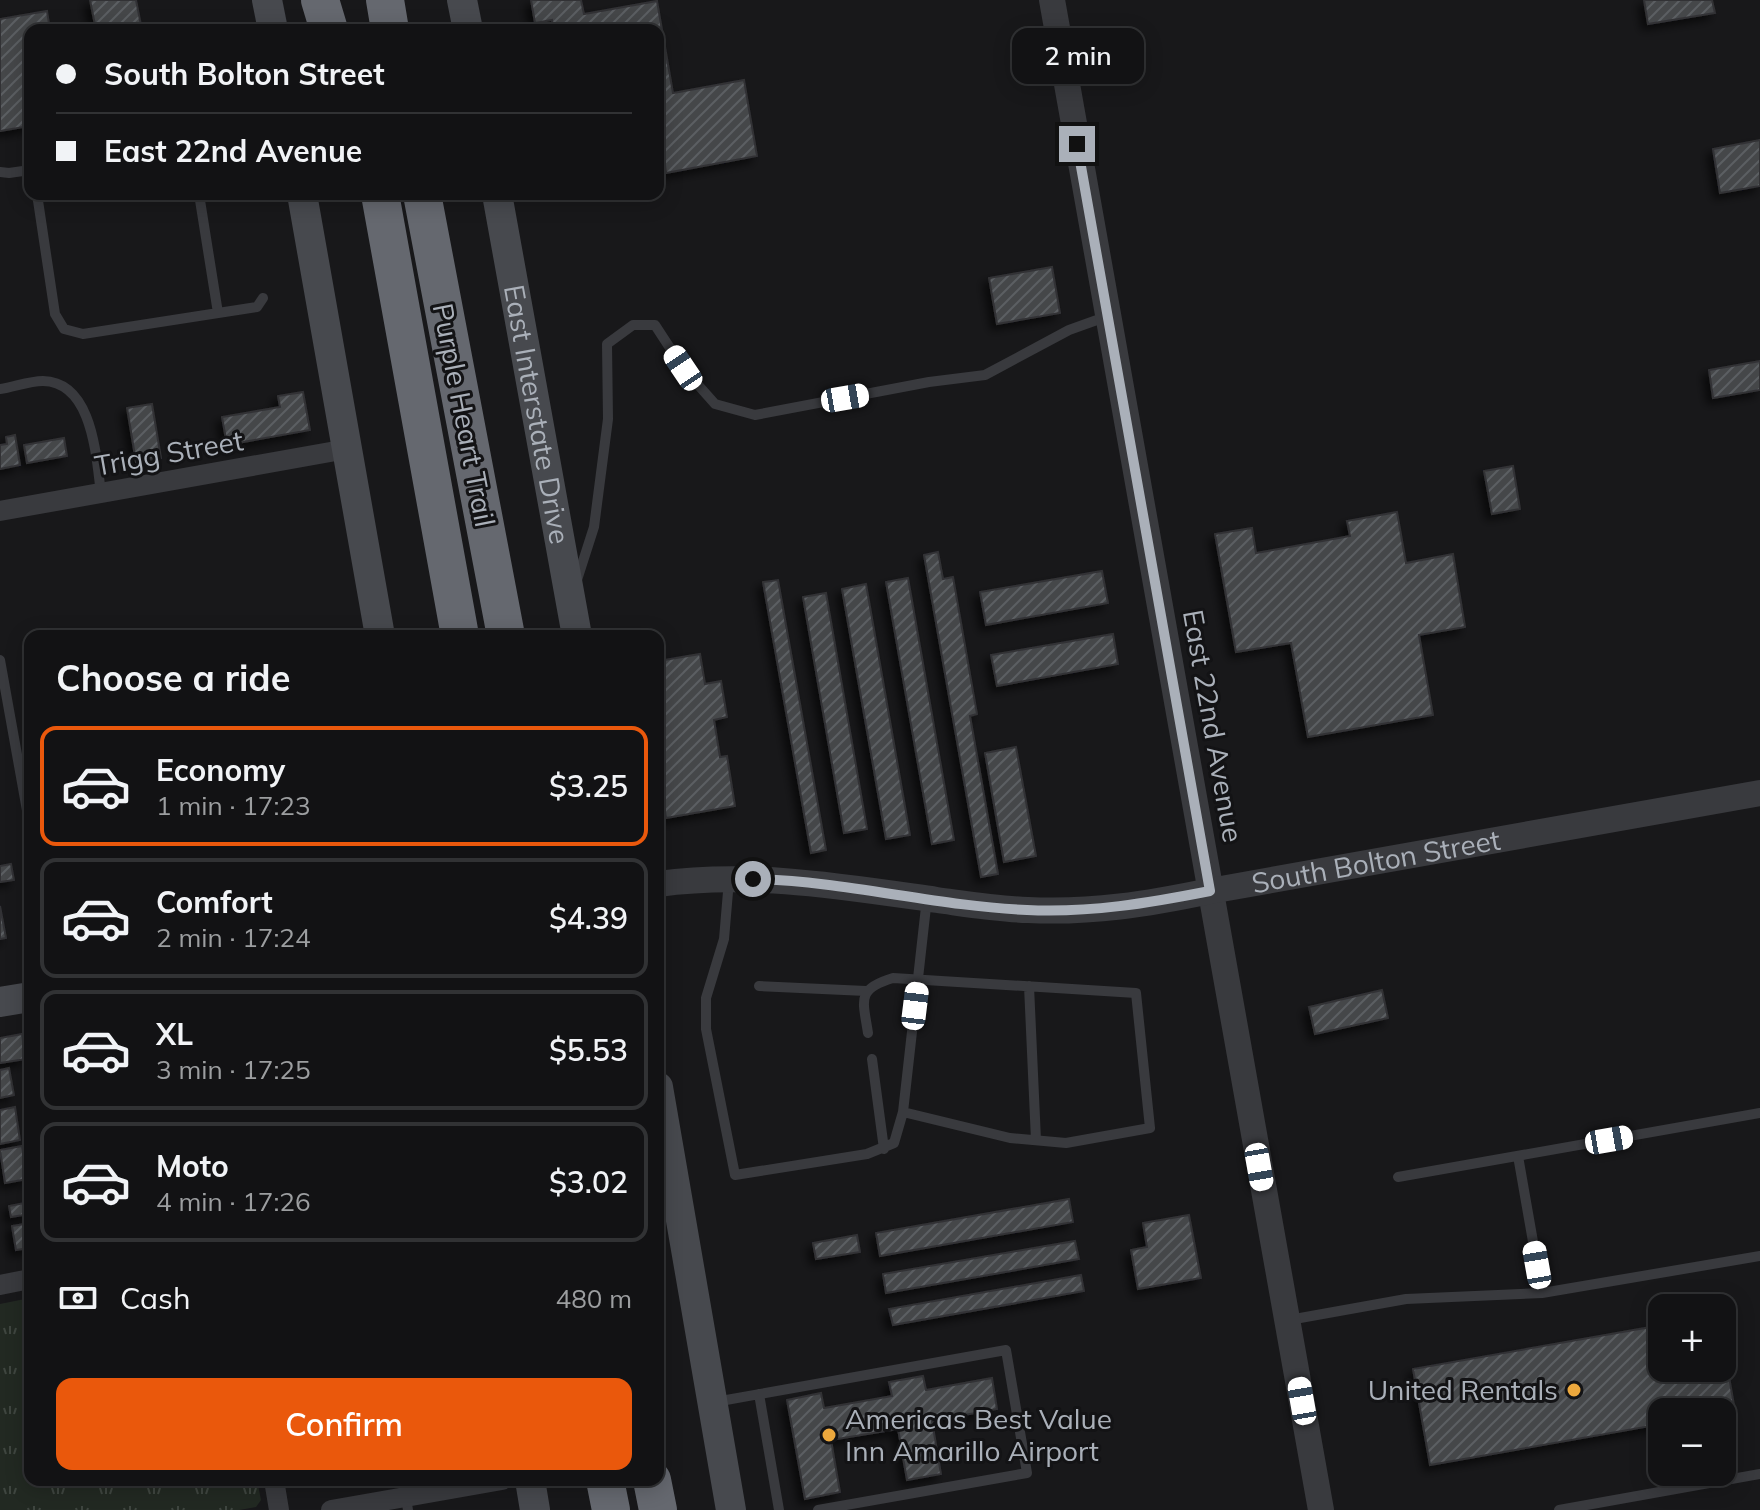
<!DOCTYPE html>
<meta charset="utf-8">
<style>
:root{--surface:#121214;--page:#1f2022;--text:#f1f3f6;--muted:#9c9ea0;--line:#313234;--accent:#ea580c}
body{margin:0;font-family:Mulish,sans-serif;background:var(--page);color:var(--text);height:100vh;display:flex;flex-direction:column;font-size:30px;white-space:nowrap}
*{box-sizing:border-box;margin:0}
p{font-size:26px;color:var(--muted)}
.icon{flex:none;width:44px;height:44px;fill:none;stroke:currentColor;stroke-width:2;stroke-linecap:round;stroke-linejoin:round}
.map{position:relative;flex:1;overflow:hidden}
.drawer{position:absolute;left:24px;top:630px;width:640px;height:856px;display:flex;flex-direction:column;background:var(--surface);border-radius:16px;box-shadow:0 4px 20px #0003,0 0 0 2px var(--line)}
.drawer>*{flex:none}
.top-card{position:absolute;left:24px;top:24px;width:640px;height:176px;border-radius:16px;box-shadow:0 4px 20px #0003,0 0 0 2px var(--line);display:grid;align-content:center;height:176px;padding:0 32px;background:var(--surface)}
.controls{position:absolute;left:1648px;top:1294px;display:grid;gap:16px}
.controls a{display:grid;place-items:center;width:88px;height:88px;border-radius:16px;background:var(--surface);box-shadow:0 4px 20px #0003,0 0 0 2px var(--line);font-size:40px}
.end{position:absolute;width:36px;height:36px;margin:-18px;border:10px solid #aab0b9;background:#111;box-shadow:0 0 0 4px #111}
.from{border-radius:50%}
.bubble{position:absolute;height:56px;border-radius:16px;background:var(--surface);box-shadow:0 4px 20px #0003,0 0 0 2px var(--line);font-size:26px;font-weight:600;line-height:56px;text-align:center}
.car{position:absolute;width:24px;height:48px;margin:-24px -12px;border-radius:10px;box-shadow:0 0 6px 2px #0007;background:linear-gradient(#fff 24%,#345 0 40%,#fff 0 76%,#345 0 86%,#fff 0)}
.top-card b{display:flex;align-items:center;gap:28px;height:76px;font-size:30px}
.top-card b+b{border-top:2px solid var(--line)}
.top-card i{width:20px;height:20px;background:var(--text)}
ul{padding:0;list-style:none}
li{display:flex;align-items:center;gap:24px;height:120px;margin:0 16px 12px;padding:0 16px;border:4px solid var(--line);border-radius:16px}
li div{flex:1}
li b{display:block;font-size:30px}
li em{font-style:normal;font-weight:600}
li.on{border-color:var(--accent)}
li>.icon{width:72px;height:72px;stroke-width:1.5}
h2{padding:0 32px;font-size:36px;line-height:96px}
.pay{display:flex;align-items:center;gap:20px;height:88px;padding:0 32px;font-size:30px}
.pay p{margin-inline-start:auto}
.cta{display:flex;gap:16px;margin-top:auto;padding:16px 32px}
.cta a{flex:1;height:92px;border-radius:16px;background:var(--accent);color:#fff;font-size:32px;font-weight:600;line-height:92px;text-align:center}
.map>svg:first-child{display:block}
.park{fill:url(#park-tufts)}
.building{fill:url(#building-hatch);stroke:#323235;stroke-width:2;filter:url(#shadow)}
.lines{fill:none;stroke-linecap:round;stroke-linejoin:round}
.service{stroke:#393a3e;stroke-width:10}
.minor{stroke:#393a3e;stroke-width:20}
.tertiary{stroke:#393a3e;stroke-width:26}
.secondary{stroke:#47494e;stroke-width:30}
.motorway{stroke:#65686f;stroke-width:38}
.route{stroke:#aab0b9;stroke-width:10}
.poi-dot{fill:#eca83d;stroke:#131315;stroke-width:3}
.labels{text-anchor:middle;stroke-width:6;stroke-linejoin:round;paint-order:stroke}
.street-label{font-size:28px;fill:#aab0b9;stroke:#131315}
.poi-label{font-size:28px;fill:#aab0b9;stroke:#131315;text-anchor:end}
</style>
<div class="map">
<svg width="1760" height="1510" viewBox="0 0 1760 1510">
<defs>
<pattern id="park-tufts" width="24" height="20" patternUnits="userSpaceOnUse" patternTransform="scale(2)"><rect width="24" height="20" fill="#222922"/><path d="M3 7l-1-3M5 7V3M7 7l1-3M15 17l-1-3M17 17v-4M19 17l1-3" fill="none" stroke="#3f4640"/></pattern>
<pattern id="building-hatch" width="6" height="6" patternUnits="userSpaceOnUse" patternTransform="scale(2)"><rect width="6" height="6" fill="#44464a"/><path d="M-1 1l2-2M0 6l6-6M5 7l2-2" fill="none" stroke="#5c5e62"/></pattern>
<filter id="shadow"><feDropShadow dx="-5.5" dy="5.5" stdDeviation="4" flood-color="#0009"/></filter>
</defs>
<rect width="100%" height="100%" fill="#18181a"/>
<!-- park -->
<path class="park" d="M30 1298V1480H257L261 1500 256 1507 239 1510H0V1304Z"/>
<!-- building -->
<path class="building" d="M90 0H136L142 30H96Z
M531 0H581L584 14 657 1 673 93 744 80 757 156 666 173 664 158 658 159V30H553L552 20 535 23Z
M1644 0H1712L1715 13 1648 24Z
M47 11 50 30H30V126L0 131V19Z
M1760 140V186L1720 193 1713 149Z
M1052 267 1060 313 997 324 989 278Z
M1760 361V390L1713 398 1709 370Z
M303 392 310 430 227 445 222 417 280 407 278 396Z
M152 404 161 458 136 462 127 408Z
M15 435 20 465 0 469V445L7 444 6 437Z
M64 438 67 456 27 463 24 445Z
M1513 466 1520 509 1492 514 1484 471Z
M1397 512 1406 563 1453 554 1465 627 1419 635 1433 715 1308 737 1291 643 1236 652 1215 534 1252 528 1256 553 1350 536 1347 521Z
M938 552 943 579 953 577 977 714 970 716 998 874 981 877 924 555Z
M1102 571 1108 603 986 625 980 592Z
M908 578 954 840 932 844 886 582Z
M778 580 826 850 811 853 763 582Z
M866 584 910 835 886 839 842 589Z
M826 593 867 829 844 833 803 597Z
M1113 634 1118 664 997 686 991 655Z
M700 654 705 684 721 681 727 717 714 720 720 757 727 756 735 806 666 818 658 769V661Z
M1016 747 1036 856 1004 862 985 753Z
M11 864 14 880 0 882V866Z
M0 906 6 938 0 939Z
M1382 990 1388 1018 1315 1034 1309 1007Z
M22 1034 26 1059 0 1063V1038Z
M9 1068 14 1095 0 1098V1070Z
M15 1107 20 1140 0 1144V1110Z
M22 1146 28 1179 5 1183 0 1150Z
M1069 1199 1073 1222 880 1256 876 1233Z
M30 1202V1214L11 1217 9 1206Z
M1189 1215 1201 1278 1138 1289 1131 1250 1147 1247 1143 1223Z
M30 1223V1248L16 1250 12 1226Z
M857 1235 860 1252 816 1259 813 1243Z
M1075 1241 1079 1259 886 1293 883 1274Z
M1081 1275 1084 1291 893 1325 889 1309Z
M1662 1325V1368H1722V1336L1735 1411 1722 1413 1662 1412V1424L1430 1465 1413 1369Z
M923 1376 926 1390 992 1378 997 1409 932 1421 941 1474 907 1480 898 1429 831 1440 840 1492 805 1499 787 1400 821 1393 824 1408 892 1396 889 1382Z"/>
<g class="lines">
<!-- service -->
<path class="service" d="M0 172 9 173 30 170
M37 194 55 314 64 329 83 334 257 307 263 298
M199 194 218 313
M0 389C14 387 29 381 43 381 93 382 96 457 101 493
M576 583 594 527 608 419 607 344 633 325H655L683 368 715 404 755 415 929 382 985 375 1069 330 1108 316
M0 660 30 827
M729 880 724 939 706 998V1029L735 1175 867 1154 894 1143 903 1112 927 898
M759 986 866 991
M1029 986 1036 1140
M868 1033C863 1000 856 989 893 978L1136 993 1150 1128 1066 1143 1010 1138 903 1112
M872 1059 884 1149
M1518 1156 1542 1293
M1398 1177 1760 1113
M1289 1320 1406 1299 1542 1293 1760 1256
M759 1394 779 1510
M715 1402 1006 1350 1027 1473 818 1510
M403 1480 408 1510
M1559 1510 1760 1474"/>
<!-- minor -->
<path class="minor" d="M0 511 347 449
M0 1285 30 1279
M274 1480 279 1510
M331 1510 502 1480"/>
<!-- tertiary -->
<g class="tertiary">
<path d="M1052 0 1321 1510"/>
<path id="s1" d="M658 884C752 871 845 887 937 900 967 904 998 909 1028 910 1092 913 1148 904 1210 891L1760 793"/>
</g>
<!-- secondary -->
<g class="secondary">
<path d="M267 0 273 30"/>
<path d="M462 0 468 30"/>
<path d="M302 194 380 636"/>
<path id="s2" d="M497 194 577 636"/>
<path d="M0 1002 30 997"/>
<path d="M658 1087 731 1510"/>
<path d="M530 1480 535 1510"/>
</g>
<!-- motorway -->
<path class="motorway" d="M320 0 329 30
M385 0 390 30
M380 194 460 636
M422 194 506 636
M605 1480 611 1510
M652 1480 658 1510"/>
</g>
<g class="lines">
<!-- route -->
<path class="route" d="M753 879C845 881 935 906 1027 910 1090 913 1149 903 1210 891L1077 144"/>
</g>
<!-- markers -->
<g class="poi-dot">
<circle cx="1574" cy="1390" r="8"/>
<circle cx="829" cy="1435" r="8"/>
</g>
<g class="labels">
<!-- street labels -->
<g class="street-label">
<text transform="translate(464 415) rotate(79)" y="10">Purple Heart Trail</text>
<text dy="10" stroke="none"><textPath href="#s2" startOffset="224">East Interstate Drive</textPath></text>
<text transform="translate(169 453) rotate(-10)" y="10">Trigg Street</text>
<text transform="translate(1213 726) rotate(80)" y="10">East 22nd Avenue</text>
<text dy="10" stroke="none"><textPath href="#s1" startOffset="724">South Bolton Street</textPath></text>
</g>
<!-- poi labels -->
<g class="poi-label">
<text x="1558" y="1400">United Rentals</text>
<text x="845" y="1429" text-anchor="start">Americas Best Value<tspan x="845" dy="32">Inn Amarillo Airport</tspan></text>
</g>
</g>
</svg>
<div class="controls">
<a>+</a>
<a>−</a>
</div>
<i class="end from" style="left:753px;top:879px"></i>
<i class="end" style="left:1077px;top:144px"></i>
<div class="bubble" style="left:1012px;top:28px;width:132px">2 min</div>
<i class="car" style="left:683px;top:368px;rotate:326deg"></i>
<i class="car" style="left:845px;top:398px;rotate:80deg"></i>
<i class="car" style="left:915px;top:1006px;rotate:7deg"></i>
<i class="car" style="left:1609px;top:1140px;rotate:80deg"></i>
<i class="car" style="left:1259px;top:1167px;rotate:170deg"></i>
<i class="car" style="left:1537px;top:1265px;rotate:350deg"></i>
<i class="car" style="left:1302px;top:1401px;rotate:350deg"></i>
<div class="top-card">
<b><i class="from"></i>South Bolton Street</b>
<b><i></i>East 22nd Avenue</b>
</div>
<section class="drawer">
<h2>Choose a ride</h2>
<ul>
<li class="on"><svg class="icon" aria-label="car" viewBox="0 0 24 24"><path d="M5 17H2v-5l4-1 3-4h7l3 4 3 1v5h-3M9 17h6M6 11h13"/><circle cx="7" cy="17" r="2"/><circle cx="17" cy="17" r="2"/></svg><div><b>Economy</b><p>1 min · 17:23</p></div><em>$3.25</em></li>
<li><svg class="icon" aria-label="car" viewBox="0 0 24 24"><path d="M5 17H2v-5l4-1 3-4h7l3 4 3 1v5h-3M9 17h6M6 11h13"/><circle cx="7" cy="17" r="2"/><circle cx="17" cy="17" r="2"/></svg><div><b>Comfort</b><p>2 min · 17:24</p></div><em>$4.39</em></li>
<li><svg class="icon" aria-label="car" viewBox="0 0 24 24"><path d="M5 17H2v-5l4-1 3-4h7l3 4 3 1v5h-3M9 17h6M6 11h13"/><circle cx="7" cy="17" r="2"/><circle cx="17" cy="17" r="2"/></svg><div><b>XL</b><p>3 min · 17:25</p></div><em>$5.53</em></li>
<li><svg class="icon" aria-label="car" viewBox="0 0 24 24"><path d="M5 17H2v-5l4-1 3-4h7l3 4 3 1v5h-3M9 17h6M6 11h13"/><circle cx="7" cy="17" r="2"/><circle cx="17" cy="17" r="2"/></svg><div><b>Moto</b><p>4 min · 17:26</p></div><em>$3.02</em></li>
</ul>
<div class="pay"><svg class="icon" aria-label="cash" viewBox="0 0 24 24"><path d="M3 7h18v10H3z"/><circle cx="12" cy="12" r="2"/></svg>Cash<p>480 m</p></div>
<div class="cta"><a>Confirm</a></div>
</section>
</div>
